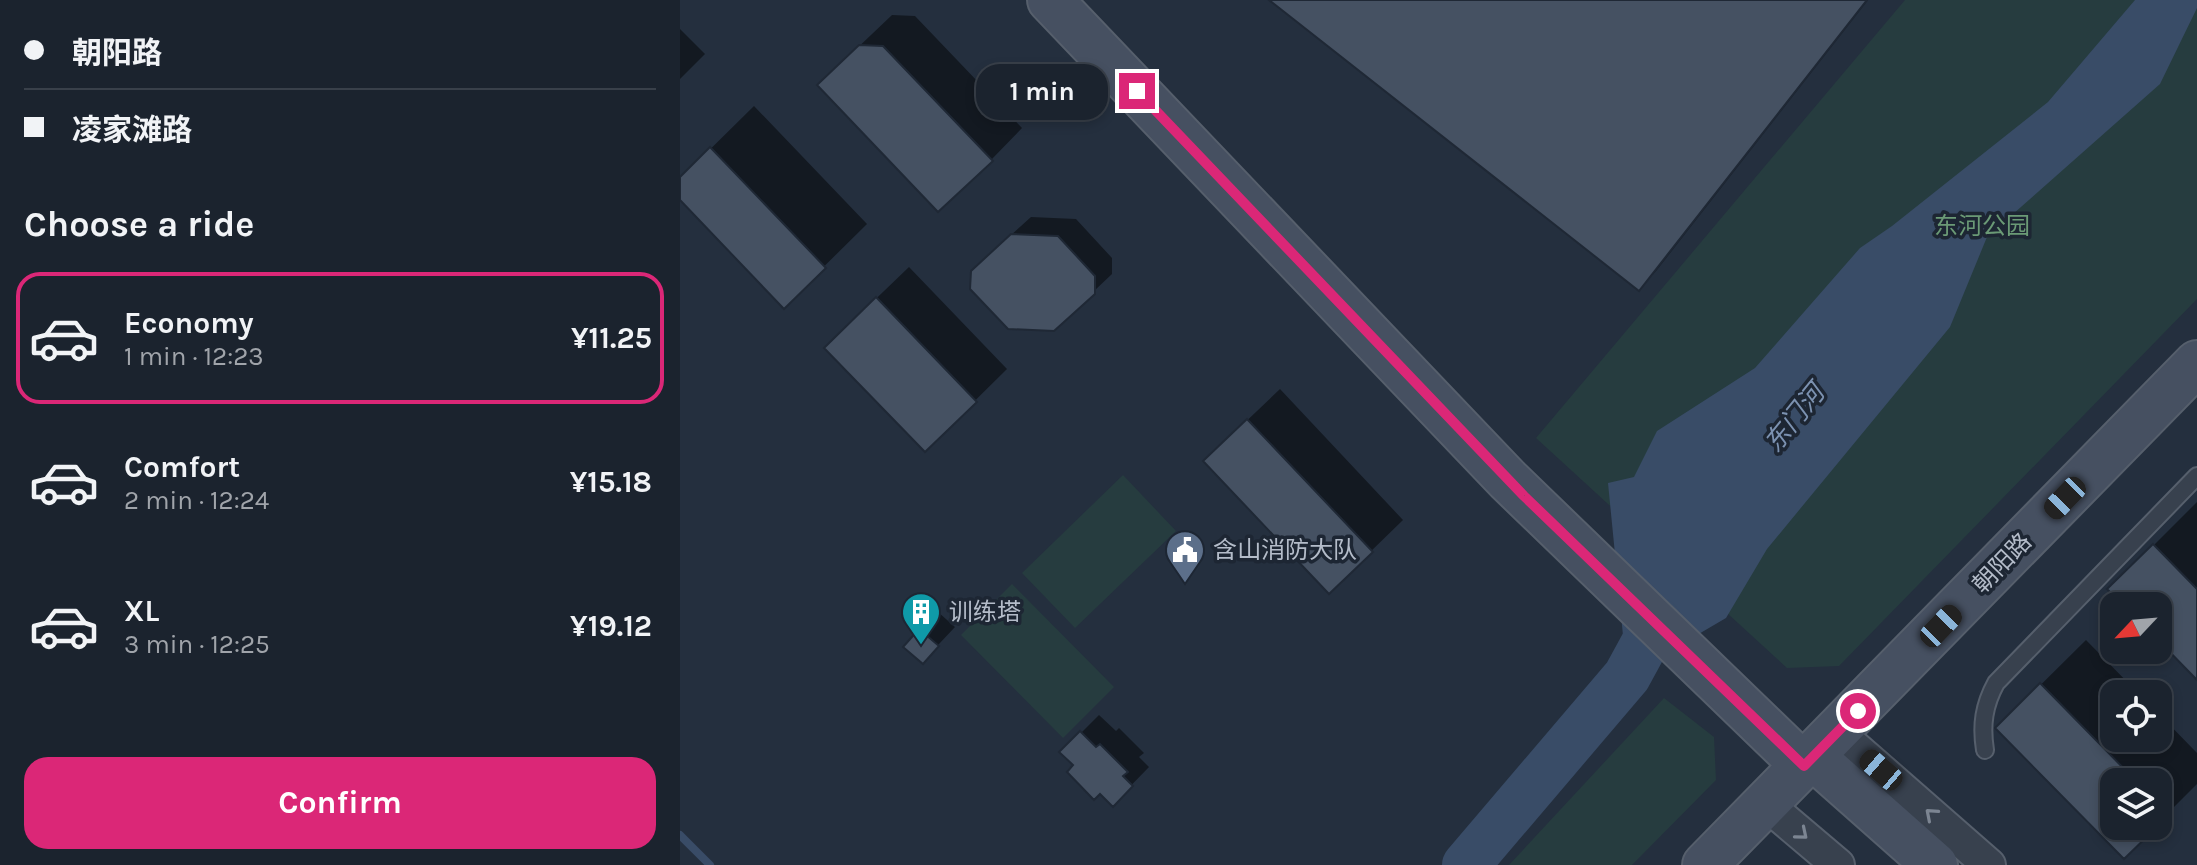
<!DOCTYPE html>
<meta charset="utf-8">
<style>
:root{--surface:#1b232e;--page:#242b36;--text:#f1f3f6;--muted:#a0a4aa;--line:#39404a;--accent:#db2777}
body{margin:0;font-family:Karla,"Noto Sans SC",sans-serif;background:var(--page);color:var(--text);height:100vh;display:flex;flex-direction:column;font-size:30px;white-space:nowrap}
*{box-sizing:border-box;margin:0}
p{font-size:26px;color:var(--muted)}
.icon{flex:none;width:44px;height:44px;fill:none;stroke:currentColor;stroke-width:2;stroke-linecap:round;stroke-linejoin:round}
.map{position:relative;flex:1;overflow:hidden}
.sheet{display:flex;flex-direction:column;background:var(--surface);width:680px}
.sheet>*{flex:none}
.hud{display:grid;align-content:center;height:176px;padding:0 24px;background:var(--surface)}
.needle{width:52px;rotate:244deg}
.buttons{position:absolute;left:1420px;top:592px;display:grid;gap:16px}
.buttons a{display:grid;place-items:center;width:72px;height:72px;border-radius:16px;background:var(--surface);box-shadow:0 4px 12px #0003,0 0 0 2px var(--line);font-size:40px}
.end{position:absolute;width:36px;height:36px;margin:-18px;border:10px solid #db2777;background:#fff;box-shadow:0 0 0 4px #fff}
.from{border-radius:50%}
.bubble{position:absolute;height:56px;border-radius:24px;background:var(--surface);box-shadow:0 4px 12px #0003,0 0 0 2px var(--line);font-size:26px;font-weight:700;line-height:56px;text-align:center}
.car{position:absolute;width:24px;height:48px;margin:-24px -12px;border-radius:10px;box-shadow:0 0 6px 2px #0007;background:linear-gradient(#222 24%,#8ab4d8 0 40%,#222 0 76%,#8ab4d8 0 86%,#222 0)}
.hud b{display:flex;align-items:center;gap:28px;height:76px;font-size:30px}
.hud b+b{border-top:2px solid var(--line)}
.hud i{width:20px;height:20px;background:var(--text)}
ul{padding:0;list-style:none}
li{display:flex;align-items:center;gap:24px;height:132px;margin:0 16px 12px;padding:0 8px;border:4px solid transparent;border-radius:24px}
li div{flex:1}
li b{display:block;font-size:30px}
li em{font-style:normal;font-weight:700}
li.on{border-color:var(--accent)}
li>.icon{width:72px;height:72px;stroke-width:1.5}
h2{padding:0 24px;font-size:36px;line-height:96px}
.button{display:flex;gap:16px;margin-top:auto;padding:16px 24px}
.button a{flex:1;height:92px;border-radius:24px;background:var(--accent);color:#fff;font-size:32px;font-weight:700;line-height:92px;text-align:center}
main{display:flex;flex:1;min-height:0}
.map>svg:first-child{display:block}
.green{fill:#263c3f}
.water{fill:#394c67}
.shadow{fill:#0007}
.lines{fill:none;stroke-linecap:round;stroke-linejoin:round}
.stream{stroke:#394c67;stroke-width:8}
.river{stroke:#394c67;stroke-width:48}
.building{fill:#455162;stroke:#1f2835;stroke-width:2}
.service-casing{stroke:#565f6c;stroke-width:20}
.minor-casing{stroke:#565f6c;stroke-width:36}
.secondary-casing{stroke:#565f6c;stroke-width:48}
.service{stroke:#38414e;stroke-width:16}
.minor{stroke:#38414e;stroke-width:32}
.secondary{stroke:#465061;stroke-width:44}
.oneway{stroke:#7c8592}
.route{stroke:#db2777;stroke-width:10}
.labels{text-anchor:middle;stroke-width:7;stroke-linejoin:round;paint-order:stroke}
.park-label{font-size:24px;fill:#6b9a76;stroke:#1d2633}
.poi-label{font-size:24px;fill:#b4bcc9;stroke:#1d2633;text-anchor:start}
.street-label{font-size:24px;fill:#b4bcc9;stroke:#1d2633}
.water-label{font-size:26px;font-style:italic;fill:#7c92b1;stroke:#1d2633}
</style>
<main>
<section class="sheet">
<div class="hud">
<b><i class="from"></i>朝阳路</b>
<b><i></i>凌家滩路</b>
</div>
<h2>Choose a ride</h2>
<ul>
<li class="on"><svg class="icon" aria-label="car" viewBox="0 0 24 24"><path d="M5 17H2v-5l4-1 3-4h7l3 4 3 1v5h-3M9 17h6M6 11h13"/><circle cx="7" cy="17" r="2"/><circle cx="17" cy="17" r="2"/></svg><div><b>Economy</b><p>1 min · 12:23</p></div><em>¥11.25</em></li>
<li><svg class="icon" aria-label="car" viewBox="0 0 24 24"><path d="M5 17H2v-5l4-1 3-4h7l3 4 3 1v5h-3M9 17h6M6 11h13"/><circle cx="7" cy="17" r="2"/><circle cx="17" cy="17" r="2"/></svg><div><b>Comfort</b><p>2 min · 12:24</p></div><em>¥15.18</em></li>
<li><svg class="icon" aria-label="car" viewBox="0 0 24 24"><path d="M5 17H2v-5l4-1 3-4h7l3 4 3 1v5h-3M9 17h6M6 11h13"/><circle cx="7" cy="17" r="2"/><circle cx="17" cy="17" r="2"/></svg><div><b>XL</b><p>3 min · 12:25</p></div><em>¥19.12</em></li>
</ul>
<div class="button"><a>Confirm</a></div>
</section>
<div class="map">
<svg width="1517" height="865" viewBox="0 0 1517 865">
<rect width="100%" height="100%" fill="#242f3e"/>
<!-- green -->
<path class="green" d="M1225 0H1517V299L1159 666 1107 668 856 438Z
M443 475 496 531 395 628 342 573Z
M332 584 434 687 383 738 281 635Z
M984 698 1034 737 1036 780 952 865H829Z"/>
<!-- water -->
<path class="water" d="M1455 0H1517V8L1480 84 1307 237 1270 327 1087 549 1046 618 947 676 928 483 954 477 977 431 1075 368 1180 248 1212 226 1368 102Z"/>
<!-- shadow -->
<path class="shadow" d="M592 0H1188L976 271 959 289Z
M212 15 235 16 342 128 311 160 171 54Z
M0 29 25 54 0 79Z
M74 106 187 224 104 306 0 198V179Z
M351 217 396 219 432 258V274L413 292 311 253Z
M229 267 327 369 245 450 178 316Z
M600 389 723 520 649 592 557 430Z
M1517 502V677L1478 637V606H1447L1430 589Z
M258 612 275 627 243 661 226 647Z
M1406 640 1459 694H1434V738H1478V713L1517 753V784L1478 823V782H1434V826H1475L1444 856 1317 728Z
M419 715 436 731 439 728 464 753 459 757 469 767 433 804 382 752Z"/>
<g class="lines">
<!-- stream -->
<path class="stream" d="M0 835 30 865"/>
<!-- river -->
<path class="river" d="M786 865 947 676 977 621"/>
</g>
<!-- building -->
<path class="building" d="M589 0H1187L959 291Z
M179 45 203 46 313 161 258 212 137 85Z
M30 147 146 268 104 309 0 200V177Z
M331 234 378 236 415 276V294L374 331 328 329 290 289 291 271Z
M196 297 297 402 245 452 144 348Z
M567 419 693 552 649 594 523 461Z
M1473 544 1517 589V680L1478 640V606H1444L1427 589Z
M239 629 259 646 243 664 223 647Z
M1360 683 1457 782H1434V826H1478L1444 859 1315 728Z
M400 731 416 747 420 744 448 772 443 776 453 786 433 807 420 794 414 800 387 772 393 765 379 752Z"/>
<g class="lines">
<!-- service casing -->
<g class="service-casing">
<path id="service" d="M1305 750C1301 725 1304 705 1316 683L1517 476"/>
</g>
<!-- minor casing -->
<g class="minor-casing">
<path id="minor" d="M1157 732 1309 865
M1086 804 1158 865"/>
</g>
<!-- secondary casing -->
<g class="secondary-casing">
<path id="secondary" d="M370 0 828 480 1124 766
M1133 757 1255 865
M1025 865 1517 363"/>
</g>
<!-- service -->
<use href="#service" class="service"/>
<!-- minor -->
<use href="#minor" class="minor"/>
<!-- secondary -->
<use href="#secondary" class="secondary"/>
</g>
<!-- one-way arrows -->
<defs><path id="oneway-chevron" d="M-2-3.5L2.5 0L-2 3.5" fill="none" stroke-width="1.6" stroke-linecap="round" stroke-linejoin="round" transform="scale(2)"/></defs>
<g class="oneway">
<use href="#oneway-chevron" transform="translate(1251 814) rotate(-139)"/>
<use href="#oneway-chevron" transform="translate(1122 834) rotate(40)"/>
</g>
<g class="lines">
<!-- route -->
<path class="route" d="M457 91 844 496 1124 766 1178 711"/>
</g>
<!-- icons -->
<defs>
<g id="civic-pin" transform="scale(2)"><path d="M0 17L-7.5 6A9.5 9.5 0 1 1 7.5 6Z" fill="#5c6f8a" stroke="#1d2633"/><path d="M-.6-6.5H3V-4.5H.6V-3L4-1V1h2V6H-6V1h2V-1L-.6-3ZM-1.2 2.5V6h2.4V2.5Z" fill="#fff"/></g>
<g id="building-pin" transform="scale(2)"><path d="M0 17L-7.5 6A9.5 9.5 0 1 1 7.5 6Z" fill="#0f9aa8" stroke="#1d2633"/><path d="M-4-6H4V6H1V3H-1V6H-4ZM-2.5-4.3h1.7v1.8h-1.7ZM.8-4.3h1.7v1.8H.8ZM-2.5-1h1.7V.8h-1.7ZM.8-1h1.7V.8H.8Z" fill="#fff"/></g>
</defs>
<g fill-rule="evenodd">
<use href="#civic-pin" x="505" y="550"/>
<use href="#building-pin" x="241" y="612"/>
</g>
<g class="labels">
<!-- park labels -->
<g class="park-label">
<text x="1302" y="234">东河公园</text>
</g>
<!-- poi labels -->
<g class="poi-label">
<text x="533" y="558">含山消防大队</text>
<text x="269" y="620">训练塔</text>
</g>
<!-- street labels -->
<g class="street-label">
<text transform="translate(1322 563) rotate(-46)" y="8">朝阳路</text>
</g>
<!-- water labels -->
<g class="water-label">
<text transform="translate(1114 418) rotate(-51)" y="9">东门河</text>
</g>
</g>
</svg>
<div class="buttons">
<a><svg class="needle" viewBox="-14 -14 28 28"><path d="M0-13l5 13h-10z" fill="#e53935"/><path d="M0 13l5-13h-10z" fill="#a0a4aa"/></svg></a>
<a><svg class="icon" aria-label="locate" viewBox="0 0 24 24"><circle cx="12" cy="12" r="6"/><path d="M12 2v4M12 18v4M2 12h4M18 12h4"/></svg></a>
<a><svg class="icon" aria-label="layers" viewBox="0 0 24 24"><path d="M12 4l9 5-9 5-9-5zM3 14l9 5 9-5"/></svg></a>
</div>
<i class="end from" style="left:1178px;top:711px"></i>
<i class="end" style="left:457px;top:91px"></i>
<div class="bubble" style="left:296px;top:64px;width:132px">1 min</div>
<i class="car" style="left:1385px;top:498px;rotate:224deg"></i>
<i class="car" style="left:1261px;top:626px;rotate:44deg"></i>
<i class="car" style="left:1201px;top:770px;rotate:311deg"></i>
</div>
</main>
